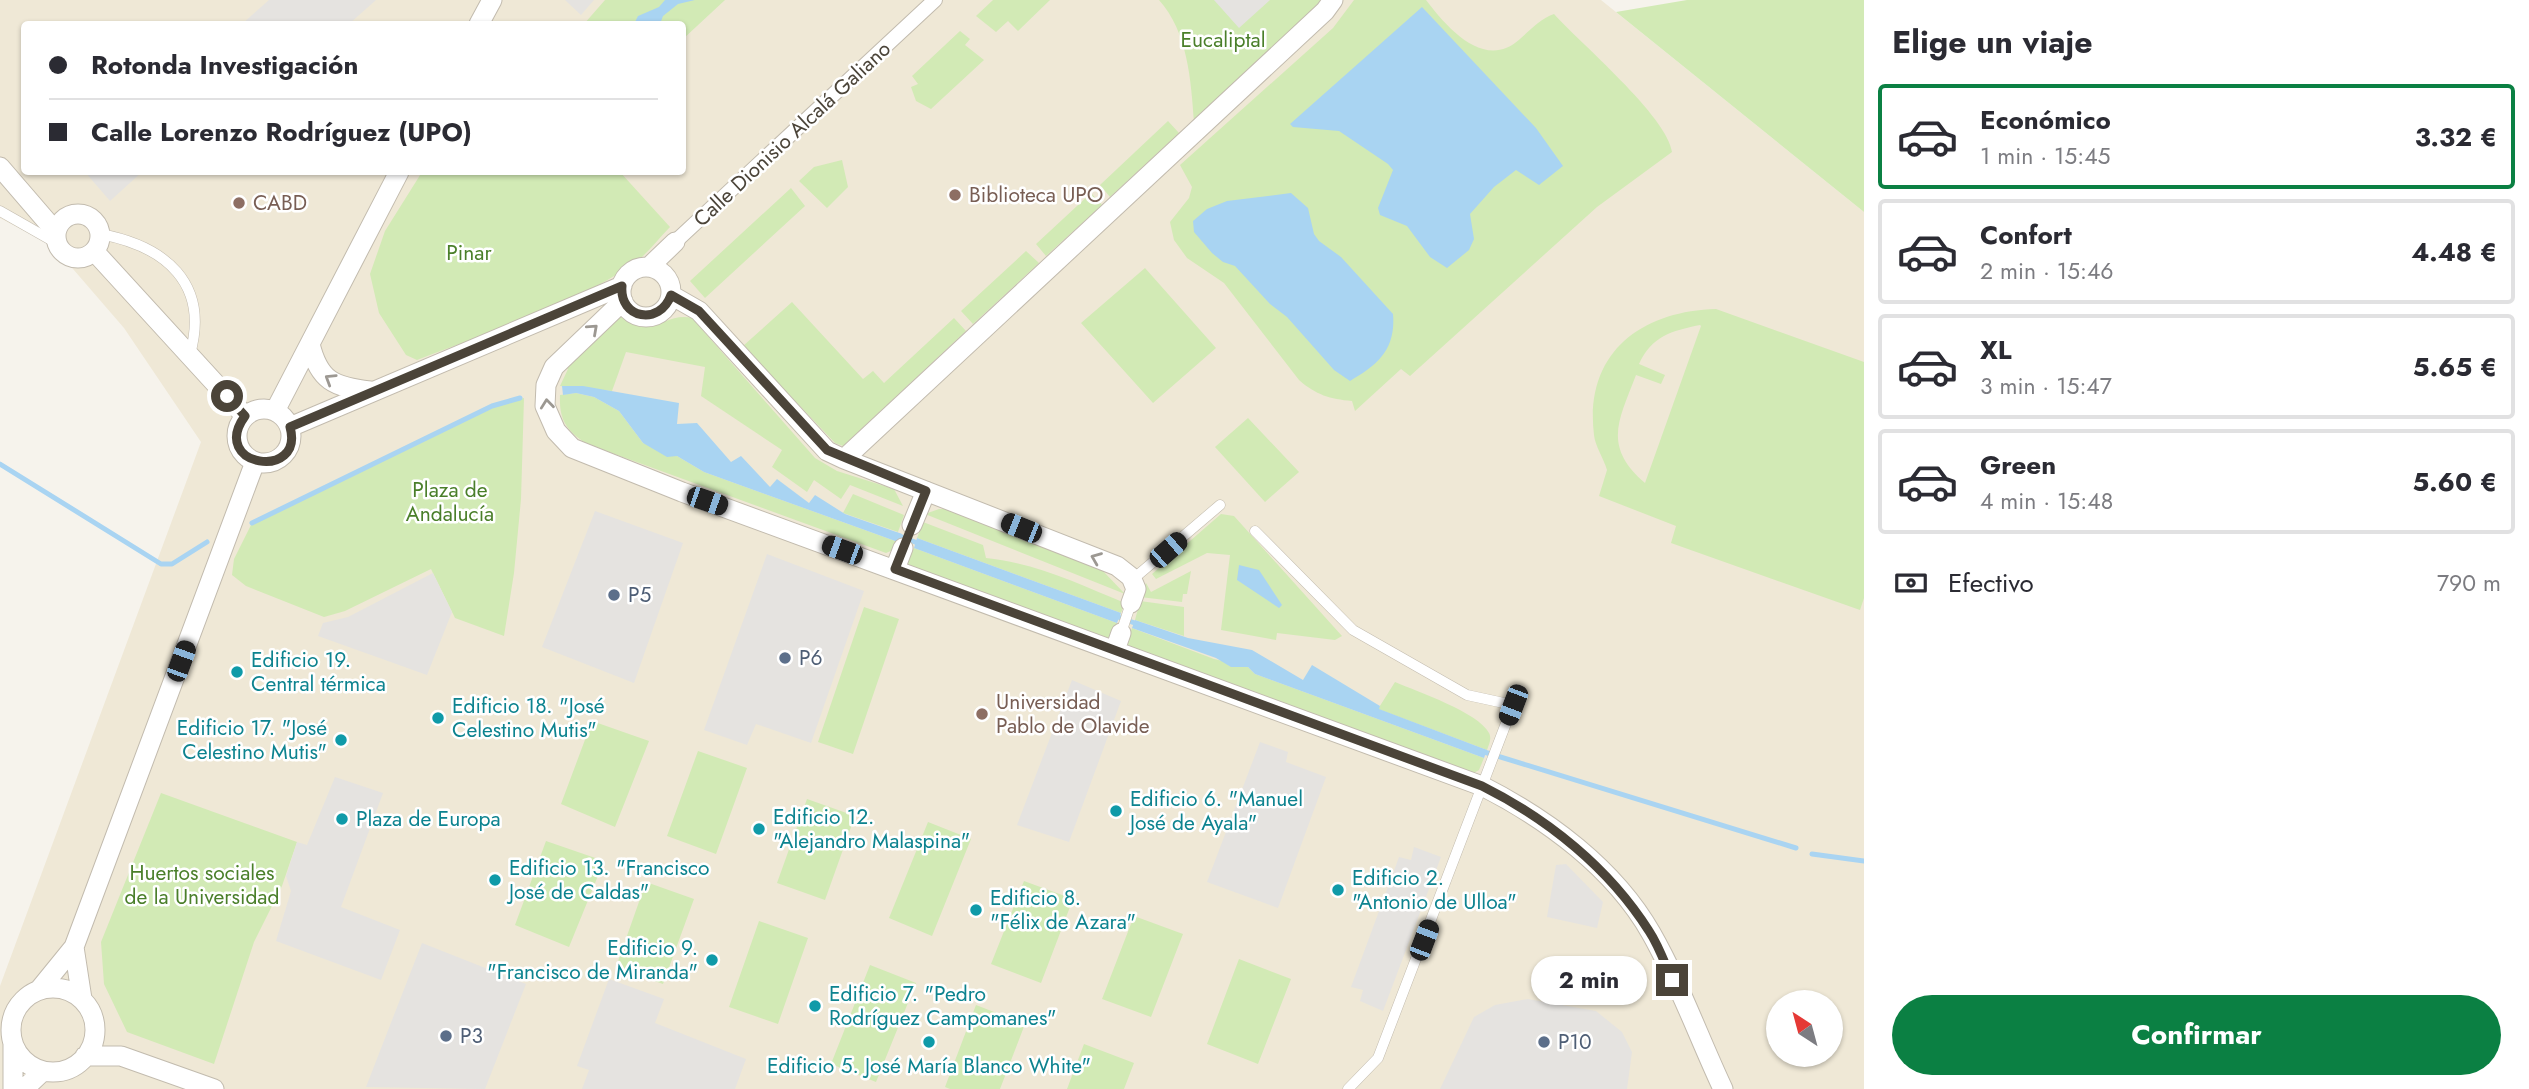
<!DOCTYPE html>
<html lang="es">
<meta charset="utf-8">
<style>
:root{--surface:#fff;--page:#f2f2f3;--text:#2b2b33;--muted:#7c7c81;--line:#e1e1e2;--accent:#0b8043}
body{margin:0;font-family:Jost,sans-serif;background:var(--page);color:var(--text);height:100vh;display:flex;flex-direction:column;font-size:26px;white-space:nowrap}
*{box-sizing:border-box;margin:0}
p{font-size:23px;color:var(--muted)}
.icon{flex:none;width:38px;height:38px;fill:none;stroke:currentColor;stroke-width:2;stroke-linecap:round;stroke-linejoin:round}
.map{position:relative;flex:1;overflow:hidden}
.panel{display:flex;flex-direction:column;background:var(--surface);width:665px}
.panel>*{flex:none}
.hud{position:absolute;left:21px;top:21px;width:665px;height:154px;border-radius:7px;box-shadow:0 2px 5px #0004;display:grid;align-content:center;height:154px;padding:0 28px;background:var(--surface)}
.needle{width:46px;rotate:324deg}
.tools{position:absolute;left:1766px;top:990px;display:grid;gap:14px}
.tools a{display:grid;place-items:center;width:77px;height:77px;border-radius:50%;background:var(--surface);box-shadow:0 2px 5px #0004;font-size:35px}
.end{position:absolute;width:32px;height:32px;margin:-16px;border:9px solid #4b4439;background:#fff;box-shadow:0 0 0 4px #fff}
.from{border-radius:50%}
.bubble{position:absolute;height:49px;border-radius:24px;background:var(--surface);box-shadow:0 2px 5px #0004;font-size:23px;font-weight:700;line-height:49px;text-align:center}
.car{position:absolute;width:21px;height:42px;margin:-21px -10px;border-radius:9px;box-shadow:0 0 5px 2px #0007;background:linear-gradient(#222 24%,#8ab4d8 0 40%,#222 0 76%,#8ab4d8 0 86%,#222 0)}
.hud b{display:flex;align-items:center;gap:24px;height:66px;font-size:26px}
.hud b+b{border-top:2px solid var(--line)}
.hud i{width:18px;height:18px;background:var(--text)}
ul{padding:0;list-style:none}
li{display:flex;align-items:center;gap:21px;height:105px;margin:0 14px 10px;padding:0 14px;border:4px solid var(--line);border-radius:7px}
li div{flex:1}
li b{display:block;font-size:26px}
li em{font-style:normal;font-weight:700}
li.current{border-color:var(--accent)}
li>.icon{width:63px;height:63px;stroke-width:1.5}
h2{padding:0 28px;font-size:32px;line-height:84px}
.pay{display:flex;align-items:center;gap:18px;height:77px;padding:0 28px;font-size:26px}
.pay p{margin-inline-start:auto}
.action{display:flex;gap:14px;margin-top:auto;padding:14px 28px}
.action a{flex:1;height:80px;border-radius:42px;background:var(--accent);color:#fff;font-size:28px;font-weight:700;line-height:80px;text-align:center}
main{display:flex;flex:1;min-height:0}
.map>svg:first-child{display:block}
.education{fill:#efe8d6;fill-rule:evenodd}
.green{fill:#d2eab5;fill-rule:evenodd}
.parking{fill:#e5e3e0}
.water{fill:#a9d4f2}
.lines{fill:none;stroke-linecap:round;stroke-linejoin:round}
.stream{stroke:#a9d4f2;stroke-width:5}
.service-casing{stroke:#c2bbae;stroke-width:11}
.pedestrian-casing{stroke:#c2bbae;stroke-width:16}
.minor-casing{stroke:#c2bbae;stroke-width:21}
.service{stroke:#fff;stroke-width:10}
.pedestrian{stroke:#fff;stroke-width:14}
.minor{stroke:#fff;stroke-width:19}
.oneway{stroke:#9c9892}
.route{stroke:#4b4439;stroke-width:9}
.education-dot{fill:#8d6e63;stroke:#fff;stroke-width:2.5}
.service-dot{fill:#5c6f8a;stroke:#fff;stroke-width:2.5}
.culture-dot{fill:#0f9aa8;stroke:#fff;stroke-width:2.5}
.labels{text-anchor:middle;stroke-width:5;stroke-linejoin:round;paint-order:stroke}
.park-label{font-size:21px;fill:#4a7f2a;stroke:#fff}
.street-label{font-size:21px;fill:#4b4439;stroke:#fff}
.education-label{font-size:21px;fill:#785e54;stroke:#fff;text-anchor:start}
.service-label{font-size:21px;fill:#4e5e75;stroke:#fff;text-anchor:start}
.culture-label{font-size:21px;fill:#0d838f;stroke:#fff;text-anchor:start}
</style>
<main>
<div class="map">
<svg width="1864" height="1089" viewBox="0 0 1864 1089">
<rect width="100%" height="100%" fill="#f6f3ec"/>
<!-- education -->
<path class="education" d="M0 0H1601L1864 212V1089H0V986L201 442 124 328 54 247 0 218ZM24 24H682V172H24ZM1778 1003H1830V1055H1778Z"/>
<!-- green -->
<path class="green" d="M605 0H725L683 39 682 24H584Z
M993 0H1050L1018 31 1008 21 996 32 976 16Z
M1159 0H1321L1297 29 1194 122C1191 81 1188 32 1159 0Z
M1354 0H1426C1446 26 1484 72 1520 39 1530 30 1540 19 1554 14 1579 42 1668 117 1672 152L1597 207 1410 376 1401 369 1355 411 1352 401C1330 399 1316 395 1299 380L1224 283 1187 258 1174 240 1170 222 1189 198 1192 187 1180 165 1333 28Z
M1687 0H1864V212L1616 12Z
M960 31 970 39 965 45 984 60 931 109 916 101 911 87 918 84 912 76Z
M1168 121 1179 133 1110 197 1100 185Z
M842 160 848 187 827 208 799 181 814 167Z
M422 172H620L670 227C659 238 648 253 636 262 575 305 487 333 417 360L406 355 379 313 370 274 385 231Z
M791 188 805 206 705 298 690 281Z
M1091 193 1102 205 1046 256 1036 244Z
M1026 251 1039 263 973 324 961 311Z
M1145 268 1216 348 1153 403 1081 323Z
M792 302 863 379 873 371 884 383 954 318 966 331 843 446 835 443 743 346Z
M1716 309 1864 362V598L1860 610 1671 543 1676 526 1599 496 1607 470C1604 459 1595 446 1594 435 1584 353 1641 311 1716 309ZM1700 325 1701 326 1645 483C1602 446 1619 420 1636 375L1661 384 1665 375 1639 364C1652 336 1671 331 1700 325Z
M619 315C626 318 633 324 640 325 659 329 672 313 692 318L815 458 837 471 894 489 903 506 850 485 841 499 814 480 807 492 772 467 782 450 701 396 705 367 626 352 612 391 560 386 568 369 563 364Z
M576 393 594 397 619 411 643 443 677 456 704 472 898 542 893 550 886 553 587 444C566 430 559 420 560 395Z
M524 398 521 499 514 573 504 636 455 618 431 569 345 611 324 617 246 586 232 575 234 559 252 523 492 406Z
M1248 418 1299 472 1265 502 1215 447Z
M853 494 904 515 898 532 843 513Z
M939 509H948L1103 571 1125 594 925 514Z
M1221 514 1234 516 1342 636 1335 640 1277 633 1276 640 1221 630 1230 555 1207 553 1156 579 1152 574Z
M923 522 983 545 986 558C1036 563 1079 584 1125 603L1121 613 917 538Z
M914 548 1117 623 1113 635 1106 639 906 564Z
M1191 571 1187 594H1183L1182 602 1140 597 1146 583 1151 592Z
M1140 601 1184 607V636L1135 620Z
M864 607 899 619 853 754 818 742Z
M1132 628 1214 659 1248 667 1255 674 1484 758 1479 770 1472 774 1125 645Z
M1395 682C1418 692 1478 712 1489 733 1492 739 1489 744 1487 750L1378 709Z
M592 721 649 741 615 827 561 804Z
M698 751 747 768 716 854 667 836Z
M161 793 297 842 282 886 254 942 214 1064 127 1032 104 984 101 942Z
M807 799 855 816 825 900 777 883Z
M928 822 971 839 932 936 889 918Z
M546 841 604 861 569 947 515 925Z
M1024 881 1073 899 1041 983 991 964Z
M646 882 694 899 663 984 616 967Z
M1134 916 1183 934 1151 1017 1102 999Z
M759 921 808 938 778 1024 729 1007Z
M1239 959 1291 979 1258 1064 1207 1044Z
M870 965 916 983 876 1082 831 1064Z
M976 1005 1025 1024 1000 1089H950L945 1087Z
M1084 1044 1134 1063 1124 1089H1067Z"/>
<!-- parking -->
<path class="parking" d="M269 0H376L349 24H242Z
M565 0H594L581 15Z
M1214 0H1270L1239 28Z
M85 172H142L110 201Z
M595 511 683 543 634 683 542 647Z
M767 554 864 591 811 743 756 724 747 745 704 730Z
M433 573 452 612 427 675 318 636 323 623 348 617Z
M1072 680 1121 701 1069 842 1017 825Z
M1260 742 1288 752 1286 762 1326 777 1278 908 1207 882Z
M335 777 383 793 341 907 400 930 381 980 276 941 291 891 286 876 297 842 307 845Z
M1414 847 1441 857 1383 1011 1360 1001 1363 990 1351 987 1399 857 1411 860Z
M1566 864 1603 902 1597 928 1547 917 1556 865Z
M422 943 526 984 485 1089 366 1087Z
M609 979 664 999 655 1023 746 1059 735 1089H582L589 1070 577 1066Z
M1528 999 1596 1011 1622 1032 1632 1052 1627 1089H1440L1474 1017 1495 1005Z"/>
<!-- water -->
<path class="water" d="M665 0H695L678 4 663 16 660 24H634L638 16 659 7Z
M1422 7 1536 128 1563 166 1539 185 1516 170 1494 187 1470 214 1474 239 1469 250 1447 268 1430 257 1407 226 1380 215 1378 208 1393 170 1388 164 1339 131 1293 127 1290 124Z
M1291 193 1308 208 1314 234 1319 241 1341 257 1393 314C1396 349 1378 365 1350 381L1334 370 1287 317 1270 304 1235 266 1223 262 1212 253 1194 232 1193 221 1207 209 1227 201Z
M562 386H583L679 403 677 424 697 423 731 462 741 456 770 487 777 479 809 503 815 495 845 514 902 534 898 542 704 472 677 456 667 457 643 443 619 411 594 397 576 393 563 395Z
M917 538 1121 613 1117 623 914 548Z
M1239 565 1259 570 1282 605 1279 608 1237 580Z
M1135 620 1188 638 1252 650 1303 680 1312 665 1380 706 1379 709 1487 750 1484 758 1255 674 1248 667H1231L1216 658 1132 628Z"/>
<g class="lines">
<!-- stream -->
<path class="stream" d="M0 464 161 564H172L207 542
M252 523 492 406 520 398
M897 535 920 544
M1113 615 1140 625
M1481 751 1796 848
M1812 854 1864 861"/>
<!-- service casing -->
<g class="service-casing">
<path id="service" d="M0 211 58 244
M100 234C165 246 210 283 190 354
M1255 531 1353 630 1467 695 1513 705 1378 1058 1348 1089
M1132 580 1220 505
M1121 633 1131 603"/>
</g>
<!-- pedestrian casing -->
<g class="pedestrian-casing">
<path id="pedestrian" d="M675 242 935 0"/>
</g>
<!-- minor casing -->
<g class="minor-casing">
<path id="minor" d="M479 24 492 0
M0 167 56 232
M56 236a22 22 0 1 1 44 0a22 22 0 1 1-44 0Z
M94 251 245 416
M649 267 675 242
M621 292a25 25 0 1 1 50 0a25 25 0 1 1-50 0Z
M671 295 699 311 827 451 844 459 1325 11 1333 0
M623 301 554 367 546 385 545 406 556 431 572 448 682 492 1482 786C1547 819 1614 868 1651 933 1679 982 1699 1038 1723 1089
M310 344C319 381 334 387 370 391
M237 436a27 27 0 1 1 54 0a27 27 0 1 1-54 0Z
M275 411 399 172
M290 427 622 286
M844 459 1117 566 1131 577 1136 589 1131 603
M912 525 926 491
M895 569 903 548
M1115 650 1121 633
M74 947 82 999
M11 1030a42 42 0 1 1 84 0a42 42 0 1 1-84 0Z
M39 990 74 947 255 462
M85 1056H121L214 1089
M13 1089V1045
M24 1089 43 1071"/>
</g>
<!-- service -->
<use href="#service" class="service"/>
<!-- pedestrian -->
<use href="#pedestrian" class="pedestrian"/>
<!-- minor -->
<use href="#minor" class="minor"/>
</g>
<!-- one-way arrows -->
<defs><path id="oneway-chevron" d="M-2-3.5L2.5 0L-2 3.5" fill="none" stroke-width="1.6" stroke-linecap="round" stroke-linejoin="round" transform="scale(1.75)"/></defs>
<g class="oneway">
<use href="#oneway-chevron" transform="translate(593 329) rotate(-42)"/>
<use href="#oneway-chevron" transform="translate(330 379) rotate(-148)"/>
<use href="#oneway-chevron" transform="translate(547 404) rotate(-96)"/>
<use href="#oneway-chevron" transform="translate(1096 558) rotate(-158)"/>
</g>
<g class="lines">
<!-- route -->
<path class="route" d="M227 396 245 416C208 467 305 481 290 427L622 286C619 319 660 326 671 295L699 311 827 450 926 491 895 569 1482 786C1548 819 1609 868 1649 931 1659 946 1665 964 1672 980"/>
</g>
<!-- markers -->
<g class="education-dot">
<circle cx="955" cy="195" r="7"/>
<circle cx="239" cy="203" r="7"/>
<circle cx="982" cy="714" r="7"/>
</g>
<g class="service-dot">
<circle cx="614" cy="595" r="7"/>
<circle cx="785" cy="658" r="7"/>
<circle cx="446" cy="1036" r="7"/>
<circle cx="1544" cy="1042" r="7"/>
</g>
<g class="culture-dot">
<circle cx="237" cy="672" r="7"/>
<circle cx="438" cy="718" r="7"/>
<circle cx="341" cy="740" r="7"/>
<circle cx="1116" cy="811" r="7"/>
<circle cx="342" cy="819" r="7"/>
<circle cx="759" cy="829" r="7"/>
<circle cx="495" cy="880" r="7"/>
<circle cx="1338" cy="890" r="7"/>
<circle cx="976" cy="910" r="7"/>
<circle cx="712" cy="960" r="7"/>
<circle cx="815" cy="1006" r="7"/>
<circle cx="929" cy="1042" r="7"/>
</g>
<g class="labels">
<!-- park labels -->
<g class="park-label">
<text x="1223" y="47">Eucaliptal</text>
<text x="469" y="260">Pinar</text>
<text x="450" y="497">Plaza de<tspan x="450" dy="24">Andalucía</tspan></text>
<text x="202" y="880">Huertos sociales<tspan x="202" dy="24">de la Universidad</tspan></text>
</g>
<!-- street labels -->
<g class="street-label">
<text transform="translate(792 134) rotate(-43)" y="7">Calle Dionisio Alcalá Galiano</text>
</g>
<!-- education labels -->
<g class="education-label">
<text x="969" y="202">Biblioteca UPO</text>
<text x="253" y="210">CABD</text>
<text x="996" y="709">Universidad<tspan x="996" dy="24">Pablo de Olavide</tspan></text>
</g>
<!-- service labels -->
<g class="service-label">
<text x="628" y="602">P5</text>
<text x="799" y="665">P6</text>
<text x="460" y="1043">P3</text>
<text x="1558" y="1049">P10</text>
</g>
<!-- culture labels -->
<g class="culture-label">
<text x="251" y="667">Edificio 19.<tspan x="251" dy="24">Central térmica</tspan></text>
<text x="452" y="713">Edificio 18. "José<tspan x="452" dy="24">Celestino Mutis"</tspan></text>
<text x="327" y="735" text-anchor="end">Edificio 17. "José<tspan x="327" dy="24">Celestino Mutis"</tspan></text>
<text x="1130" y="806">Edificio 6. "Manuel<tspan x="1130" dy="24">José de Ayala"</tspan></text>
<text x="773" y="824">Edificio 12.<tspan x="773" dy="24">"Alejandro Malaspina"</tspan></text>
<text x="356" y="826">Plaza de Europa</text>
<text x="509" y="875">Edificio 13. "Francisco<tspan x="509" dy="24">José de Caldas"</tspan></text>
<text x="1352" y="885">Edificio 2.<tspan x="1352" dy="24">"Antonio de Ulloa"</tspan></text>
<text x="990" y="905">Edificio 8.<tspan x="990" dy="24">"Félix de Azara"</tspan></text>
<text x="698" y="955" text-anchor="end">Edificio 9.<tspan x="698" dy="24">"Francisco de Miranda"</tspan></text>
<text x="829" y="1001">Edificio 7. "Pedro<tspan x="829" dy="24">Rodríguez Campomanes"</tspan></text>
<text x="929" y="1073" text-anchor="middle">Edificio 5. José María Blanco White"</text>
</g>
</g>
</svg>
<div class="tools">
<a><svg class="needle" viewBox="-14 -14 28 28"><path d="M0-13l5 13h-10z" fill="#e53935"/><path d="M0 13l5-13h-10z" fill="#7c7c81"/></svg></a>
</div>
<i class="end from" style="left:227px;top:396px"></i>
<i class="end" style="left:1672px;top:980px"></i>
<div class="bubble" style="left:1531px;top:956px;width:116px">2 min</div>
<i class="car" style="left:707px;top:501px;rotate:109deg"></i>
<i class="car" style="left:1021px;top:528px;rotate:292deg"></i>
<i class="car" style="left:842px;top:550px;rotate:290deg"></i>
<i class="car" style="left:1168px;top:550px;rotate:49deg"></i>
<i class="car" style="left:181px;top:661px;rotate:20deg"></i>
<i class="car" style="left:1513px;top:705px;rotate:201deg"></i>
<i class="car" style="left:1424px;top:940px;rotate:21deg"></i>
<div class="hud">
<b><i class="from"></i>Rotonda Investigación</b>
<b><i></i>Calle Lorenzo Rodríguez (UPO)</b>
</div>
</div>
<section class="panel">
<h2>Elige un viaje</h2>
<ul>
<li class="current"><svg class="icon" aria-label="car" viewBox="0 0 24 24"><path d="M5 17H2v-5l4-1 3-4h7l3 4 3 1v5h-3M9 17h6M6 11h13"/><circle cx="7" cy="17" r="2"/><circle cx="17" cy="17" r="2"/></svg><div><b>Económico</b><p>1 min · 15:45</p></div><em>3.32 €</em></li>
<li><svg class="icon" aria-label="car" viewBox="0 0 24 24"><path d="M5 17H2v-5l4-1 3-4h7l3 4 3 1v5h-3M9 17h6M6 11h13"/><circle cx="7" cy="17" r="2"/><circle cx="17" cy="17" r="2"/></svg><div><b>Confort</b><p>2 min · 15:46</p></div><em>4.48 €</em></li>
<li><svg class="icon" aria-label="car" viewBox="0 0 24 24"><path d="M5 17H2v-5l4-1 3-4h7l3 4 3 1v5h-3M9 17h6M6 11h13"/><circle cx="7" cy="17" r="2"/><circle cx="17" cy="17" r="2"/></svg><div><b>XL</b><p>3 min · 15:47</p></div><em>5.65 €</em></li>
<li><svg class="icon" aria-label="car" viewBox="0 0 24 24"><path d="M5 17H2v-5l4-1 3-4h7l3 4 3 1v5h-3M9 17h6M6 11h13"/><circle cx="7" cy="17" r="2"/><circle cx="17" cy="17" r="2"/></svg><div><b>Green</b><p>4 min · 15:48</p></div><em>5.60 €</em></li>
</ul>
<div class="pay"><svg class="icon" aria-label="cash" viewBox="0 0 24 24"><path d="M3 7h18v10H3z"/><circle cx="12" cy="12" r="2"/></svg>Efectivo<p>790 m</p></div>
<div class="action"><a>Confirmar</a></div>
</section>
</main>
